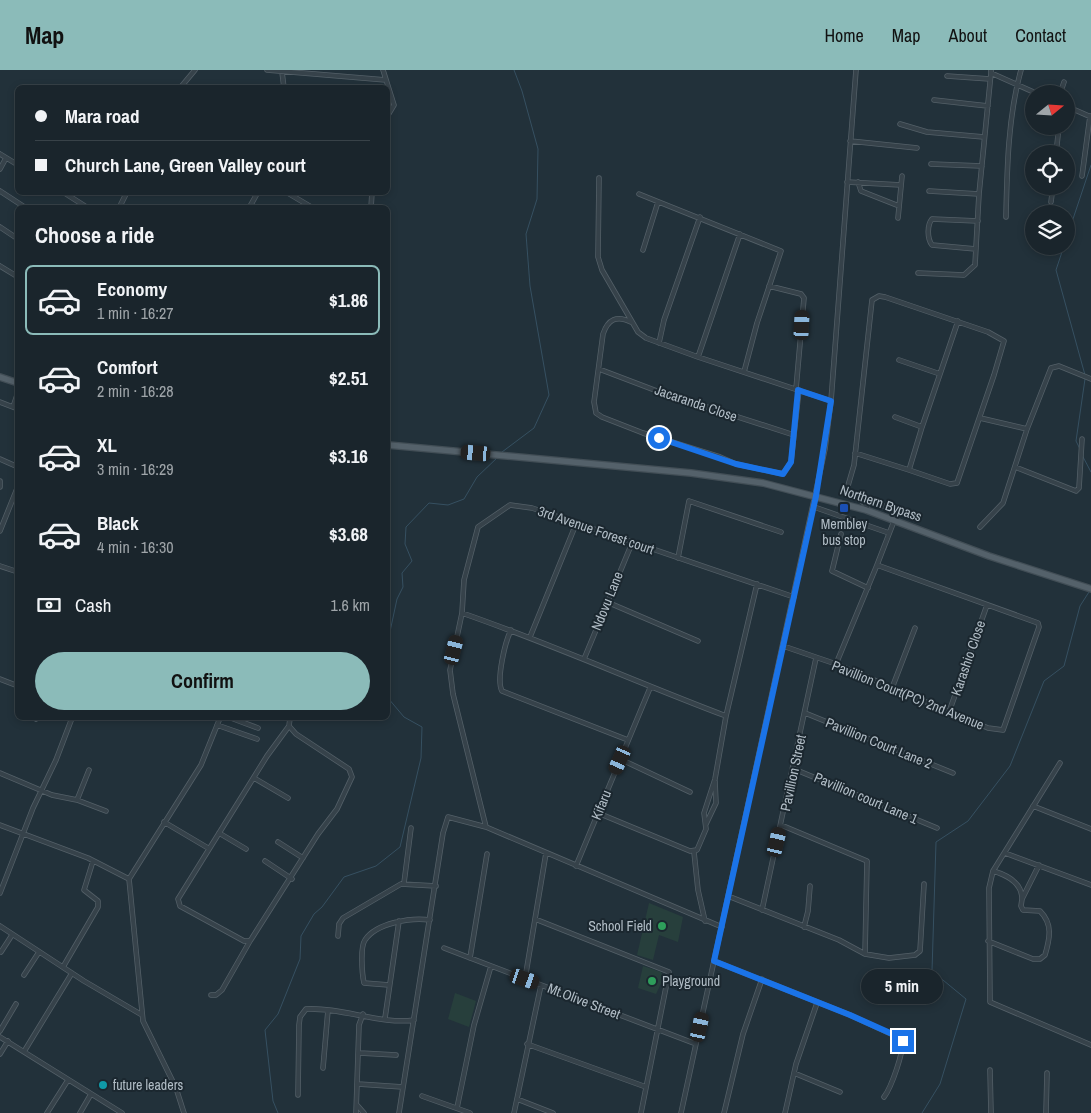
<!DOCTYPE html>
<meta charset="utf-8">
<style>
:root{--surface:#1a252c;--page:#273138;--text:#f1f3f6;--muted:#9fa5a9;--line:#384248;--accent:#8bbbb9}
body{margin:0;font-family:"Archivo Narrow",sans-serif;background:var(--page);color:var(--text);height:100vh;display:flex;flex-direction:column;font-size:19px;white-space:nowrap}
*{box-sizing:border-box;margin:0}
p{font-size:16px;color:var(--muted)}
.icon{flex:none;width:28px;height:28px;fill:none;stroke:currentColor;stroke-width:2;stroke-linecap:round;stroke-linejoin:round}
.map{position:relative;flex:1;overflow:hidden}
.sheet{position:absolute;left:15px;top:135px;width:375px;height:515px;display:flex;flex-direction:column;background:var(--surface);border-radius:8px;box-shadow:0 2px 8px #0003,0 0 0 1px var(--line)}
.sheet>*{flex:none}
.hud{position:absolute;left:15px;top:15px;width:375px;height:110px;border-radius:8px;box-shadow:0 2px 8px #0003,0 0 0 1px var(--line);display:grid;align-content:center;height:110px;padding:0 20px;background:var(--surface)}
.needle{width:32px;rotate:72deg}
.fabs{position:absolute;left:1025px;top:15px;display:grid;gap:10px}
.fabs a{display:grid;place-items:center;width:50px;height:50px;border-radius:50%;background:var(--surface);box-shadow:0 2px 8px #0003,0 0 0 1px var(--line);font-size:25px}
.end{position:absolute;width:22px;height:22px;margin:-11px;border:6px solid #1a73e8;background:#fff;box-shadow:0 0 0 2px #fff}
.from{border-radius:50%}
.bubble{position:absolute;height:35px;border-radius:18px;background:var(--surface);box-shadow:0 2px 8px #0003,0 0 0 1px var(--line);font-size:16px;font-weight:700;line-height:35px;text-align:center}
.car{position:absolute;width:15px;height:30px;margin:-15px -8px;border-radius:6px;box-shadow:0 0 4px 1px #0007;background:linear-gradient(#222 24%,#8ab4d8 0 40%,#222 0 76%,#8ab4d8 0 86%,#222 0)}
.hud b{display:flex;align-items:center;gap:18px;height:48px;font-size:19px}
.hud b+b{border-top:1px solid var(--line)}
.hud i{width:12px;height:12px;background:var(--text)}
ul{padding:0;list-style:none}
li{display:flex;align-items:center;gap:15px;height:70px;margin:0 10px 8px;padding:0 10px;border:2px solid transparent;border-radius:8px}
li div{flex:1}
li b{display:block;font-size:19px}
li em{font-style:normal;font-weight:700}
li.current{border-color:var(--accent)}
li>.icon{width:45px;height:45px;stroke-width:1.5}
h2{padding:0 20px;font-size:22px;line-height:60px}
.pay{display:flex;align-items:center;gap:12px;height:55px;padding:0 20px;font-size:19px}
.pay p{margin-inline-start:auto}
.primary-button{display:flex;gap:10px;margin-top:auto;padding:10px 20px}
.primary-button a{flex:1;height:58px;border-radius:30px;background:var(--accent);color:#111;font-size:20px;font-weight:700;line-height:58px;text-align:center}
header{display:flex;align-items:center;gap:30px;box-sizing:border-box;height:70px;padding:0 25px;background:var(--accent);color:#111}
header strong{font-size:24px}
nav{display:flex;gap:28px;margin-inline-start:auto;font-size:18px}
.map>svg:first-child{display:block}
.green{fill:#273f3c}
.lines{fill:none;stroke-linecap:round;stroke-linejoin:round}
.stream{stroke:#365061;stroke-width:1}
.minor-casing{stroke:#546068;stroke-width:5.5}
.primary-casing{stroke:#424e56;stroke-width:8}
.minor{stroke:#36424a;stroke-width:4}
.primary{stroke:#54616a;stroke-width:5.5}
.route{stroke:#1a73e8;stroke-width:6}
.transit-dot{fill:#1a4fb4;stroke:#1b272f;stroke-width:2}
.leisure-dot{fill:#2e9e5b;stroke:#1b272f;stroke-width:2}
.culture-dot{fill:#0f9aa8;stroke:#1b272f;stroke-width:2}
.labels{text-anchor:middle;stroke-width:4;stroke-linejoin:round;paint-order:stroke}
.street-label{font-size:14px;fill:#b1bdc6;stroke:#1b272f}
.poi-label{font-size:14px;fill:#b1bdc6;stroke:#1b272f;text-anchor:start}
</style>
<header>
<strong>Map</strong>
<nav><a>Home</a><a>Map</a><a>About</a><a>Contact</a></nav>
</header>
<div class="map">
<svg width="1091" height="1043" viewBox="0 0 1091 1043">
<rect width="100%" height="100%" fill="#22313a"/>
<!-- green -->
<path class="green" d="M649 833 683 847 678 872 659 865 653 890 637 885Z
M643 896 661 902 664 907 656 924 638 918Z
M455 923 476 931 469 957 448 949Z"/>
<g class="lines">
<!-- stream -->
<path class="stream" d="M1066 170 1091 95
M1064 176 1056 200 1085 305
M1080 379 1076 371 1085 309
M502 382 534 358 549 325 530 216 526 164 537 129 538 79 522 21 514 0
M1082 385 1091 402
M388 571 397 529 403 517 402 503 412 491 405 474 406 457 429 433 448 435 464 429 477 407 498 387
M278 1043 273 1031 265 960 278 944 300 889 301 866 314 844 322 837 344 807 376 796 400 777 421 688 422 657 404 647 388 628
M922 1043 940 1014 966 929 932 901 936 772 968 751 1010 696 1044 611 1064 596 1080 536 1089 522"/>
<!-- minor casing -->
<g class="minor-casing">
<path id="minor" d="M267 0 386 10
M383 0 394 35 388 45
M991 0V3L1038 24
M282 2 284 18
M947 6 990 9
M180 18 195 0
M1060 24 1064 12
M934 30 988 36
M1066 36 1091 47
M900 54 927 62 984 67
M850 71 917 78
M0 84 18 95
M1056 84 1059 56
M931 94 982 96
M0 99 6 88
M1082 106 1090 46
M599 108 598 187 602 200 638 262 646 268 698 287 831 331
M847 112 901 115
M858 112 861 121 899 136
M0 121 26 138
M929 121 979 124
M63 122 88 138
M286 122 313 138
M639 124 781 181 757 253 744 302
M1051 132 1053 116
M124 138 121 134 127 122
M249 138 258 122
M371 138 372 122
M1006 147C1007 99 1008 46 1021 0
M898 148 902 106
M0 157 18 169
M976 179 932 175C927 168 927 155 932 149L978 151
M643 180 658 132
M0 196 18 207
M918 203 964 205 975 195 979 124 991 3
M769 216 801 224 804 228 796 319
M631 252C617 245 608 249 603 264L594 332 596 343 602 347 643 363 720 387 736 394 783 404 791 392 799 320
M659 273 664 250 700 147
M698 287 740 164
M899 290 940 304
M599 299 657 321 794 365
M0 332 18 339
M13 337 18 322
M980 348 1027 359 1051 298 1059 296 1091 309
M922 357 958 251
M855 383 909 400
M0 389 18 397
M1015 397 1076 421 1079 418 1082 369
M0 411V417
M864 432H872L898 441
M814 437 889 463
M866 440 867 437C862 427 849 428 847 419L854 395 872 230 879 226 885 227 988 262 1004 271 994 305 957 413 950 414 909 400 922 357 895 347
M980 457 1003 433 1027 359
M0 461 18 416
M841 464 832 501 868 518
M678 488 689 431 781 462
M0 496 18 502
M607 532 698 571
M462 543C552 574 638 613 726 646
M511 560C505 572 496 610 502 621L628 670
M530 567 576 454
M783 576 836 594 988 658 1003 660 1039 557 1038 553 877 495 894 451
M584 589 632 473
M836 594 877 495
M0 609 18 616
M892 618 915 558
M949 642 987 535
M805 643 953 703
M231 648 258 658
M36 649 37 648
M217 655 257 669
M289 656 296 664 349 699 352 707 337 739 318 764 252 868 250 871H244L180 836 178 829 267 686 289 656 290 648
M620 689 690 722
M794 699 937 758
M0 703 52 725 77 730 106 741
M254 708 288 728
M77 730 89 700
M1033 736 1091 759
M598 743 690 781 697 780 706 759 704 743 715 709 726 646 757 514
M164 752 208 778
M706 754 716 733 715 711
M0 755 88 788 129 809
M781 755 867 791 865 884
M486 757 453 624 450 600 462 543 464 510 478 457 510 435 532 438 794 527
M219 763 246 779
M278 772 303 788
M694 782 698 820 705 851
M1005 783 1091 815
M265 791 292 809
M576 796 650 618
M993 801 989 818 990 932 1091 975
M404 813 411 758
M0 823 33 738 56 690 72 648
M728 826 839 870 865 884 889 888 915 885 920 881 924 814
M1022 829C1022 813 1007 805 993 801L1060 693
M762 840 816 588
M535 849 669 902 641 1043
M0 856 84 911 142 945
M804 857 808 841 810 816
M338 866 339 854 343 848 401 814 436 816
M988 871 1033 889H1040L1045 885C1050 868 1053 854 1040 841L1023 840 1021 836 1022 829 1039 795
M444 878 696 974
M1 882 12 865
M470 888 487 784
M714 891 850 945 902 969C905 980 891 1018 884 1027
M63 897 98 837V831L84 820 93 791
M24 905 39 882
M525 909 546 783
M389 915 364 913C362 904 360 877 365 870 376 853 412 847 430 850
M211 925H216L222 920 250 871
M385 948 399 851
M0 961 16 934
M0 967 122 1043
M527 974 646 1017
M25 980 72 903
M360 983 396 985
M0 984 8 971
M323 998 328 940
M990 1000 991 1043
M794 1003 840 1022
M358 1014 403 1017
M298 1025 299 955 300 947 306 939C341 937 382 955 414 950
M422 1026 470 1043
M517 1029 553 1043
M357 1035 364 1043
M457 1038 474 955 491 896
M47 1043 68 1010
M80 1043 91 1024
M184 1043 176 1018 143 951 129 809 201 695 220 648
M356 1043 359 955 363 944
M399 1043 443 763 448 747 486 757 722 857
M514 1043 541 915
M681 1043 825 379 831 331 856 0
M724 1043 743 964 762 909
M785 1043 796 994 817 933
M1046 1043 1047 1003"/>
</g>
<!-- primary casing -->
<g class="primary-casing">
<path id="primary" d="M0 307 18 313
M388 375 691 403 763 413 866 440 989 486 1091 519"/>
</g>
<!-- minor -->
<use href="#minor" class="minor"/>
<!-- primary -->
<use href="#primary" class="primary"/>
</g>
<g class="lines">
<!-- route -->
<path class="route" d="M659 368 736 394 783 404 791 392 798 320 831 331 816 426 714 891 850 945 899 967 903 971"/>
</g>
<!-- markers -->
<rect class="transit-dot" x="839" y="433" width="10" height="10" rx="2.5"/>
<g class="leisure-dot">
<circle cx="662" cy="856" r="5"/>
<circle cx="652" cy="911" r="5"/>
</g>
<circle class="culture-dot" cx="103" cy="1015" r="5"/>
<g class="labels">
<!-- street labels -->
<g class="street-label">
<text transform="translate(696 333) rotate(19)" y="5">Jacaranda Close</text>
<text transform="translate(881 433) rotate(19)" y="5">Northern Bypass</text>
<text transform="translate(596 460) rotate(19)" y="5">3rd Avenue Forest court</text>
<text transform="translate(607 531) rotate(-68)" y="5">Ndovu Lane</text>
<text transform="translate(968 588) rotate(-71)" y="5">Karashio Close</text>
<text transform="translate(908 625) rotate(22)" y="5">Pavillion Court(PC) 2nd Avenue</text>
<text transform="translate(879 673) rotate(22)" y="5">Pavillion Court Lane 2</text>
<text transform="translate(793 703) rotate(-78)" y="5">Pavillion Street</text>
<text transform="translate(866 728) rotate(23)" y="5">Pavillion court Lane 1</text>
<text transform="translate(601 735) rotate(-68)" y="5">Kifaru</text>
<text transform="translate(584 931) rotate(21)" y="5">Mt.Olive Street</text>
</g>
<!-- poi labels -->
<g class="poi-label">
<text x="844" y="459" text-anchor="middle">Membley<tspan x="844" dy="16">bus stop</tspan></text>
<text x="652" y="861" text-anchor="end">School Field</text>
<text x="662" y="916">Playground</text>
<text x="113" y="1020">future leaders</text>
</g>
</g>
</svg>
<div class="fabs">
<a><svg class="needle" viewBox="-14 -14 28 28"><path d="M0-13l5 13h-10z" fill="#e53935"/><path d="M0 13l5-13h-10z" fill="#9fa5a9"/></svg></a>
<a><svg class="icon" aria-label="locate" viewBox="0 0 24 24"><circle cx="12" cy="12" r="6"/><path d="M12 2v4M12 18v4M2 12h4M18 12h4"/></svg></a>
<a><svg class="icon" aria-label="layers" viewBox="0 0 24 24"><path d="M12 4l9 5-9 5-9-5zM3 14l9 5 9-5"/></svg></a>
</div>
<i class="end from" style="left:659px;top:368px"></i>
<i class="end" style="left:903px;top:971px"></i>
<div class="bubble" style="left:861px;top:899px;width:82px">5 min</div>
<i class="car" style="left:802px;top:255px;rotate:3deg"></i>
<i class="car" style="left:476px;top:383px;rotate:275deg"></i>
<i class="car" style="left:454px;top:580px;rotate:14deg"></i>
<i class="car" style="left:620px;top:690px;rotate:204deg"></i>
<i class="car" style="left:777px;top:772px;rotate:13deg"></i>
<i class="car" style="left:525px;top:909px;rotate:109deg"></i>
<i class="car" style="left:700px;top:957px;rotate:12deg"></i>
<div class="hud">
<b><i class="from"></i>Mara road</b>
<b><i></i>Church Lane, Green Valley court</b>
</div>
<section class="sheet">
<h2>Choose a ride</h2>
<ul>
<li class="current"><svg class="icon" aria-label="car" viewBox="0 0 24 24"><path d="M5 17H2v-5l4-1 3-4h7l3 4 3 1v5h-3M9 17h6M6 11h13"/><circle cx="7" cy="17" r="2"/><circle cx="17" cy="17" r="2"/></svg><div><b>Economy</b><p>1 min · 16:27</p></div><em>$1.86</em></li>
<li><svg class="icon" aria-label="car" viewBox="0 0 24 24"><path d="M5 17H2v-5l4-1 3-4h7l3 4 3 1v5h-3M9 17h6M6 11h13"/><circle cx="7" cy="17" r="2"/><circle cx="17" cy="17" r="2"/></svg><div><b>Comfort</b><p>2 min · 16:28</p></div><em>$2.51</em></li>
<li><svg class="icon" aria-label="car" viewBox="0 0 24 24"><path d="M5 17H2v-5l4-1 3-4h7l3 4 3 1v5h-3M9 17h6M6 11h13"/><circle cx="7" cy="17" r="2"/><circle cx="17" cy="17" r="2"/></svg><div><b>XL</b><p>3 min · 16:29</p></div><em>$3.16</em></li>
<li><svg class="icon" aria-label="car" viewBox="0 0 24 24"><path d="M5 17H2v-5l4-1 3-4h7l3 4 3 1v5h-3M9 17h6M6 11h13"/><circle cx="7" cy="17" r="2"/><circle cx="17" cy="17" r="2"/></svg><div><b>Black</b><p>4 min · 16:30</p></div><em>$3.68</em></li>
</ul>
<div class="pay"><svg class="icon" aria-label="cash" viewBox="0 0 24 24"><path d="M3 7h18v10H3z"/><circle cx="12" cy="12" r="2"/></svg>Cash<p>1.6 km</p></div>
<div class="primary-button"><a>Confirm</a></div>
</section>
</div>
